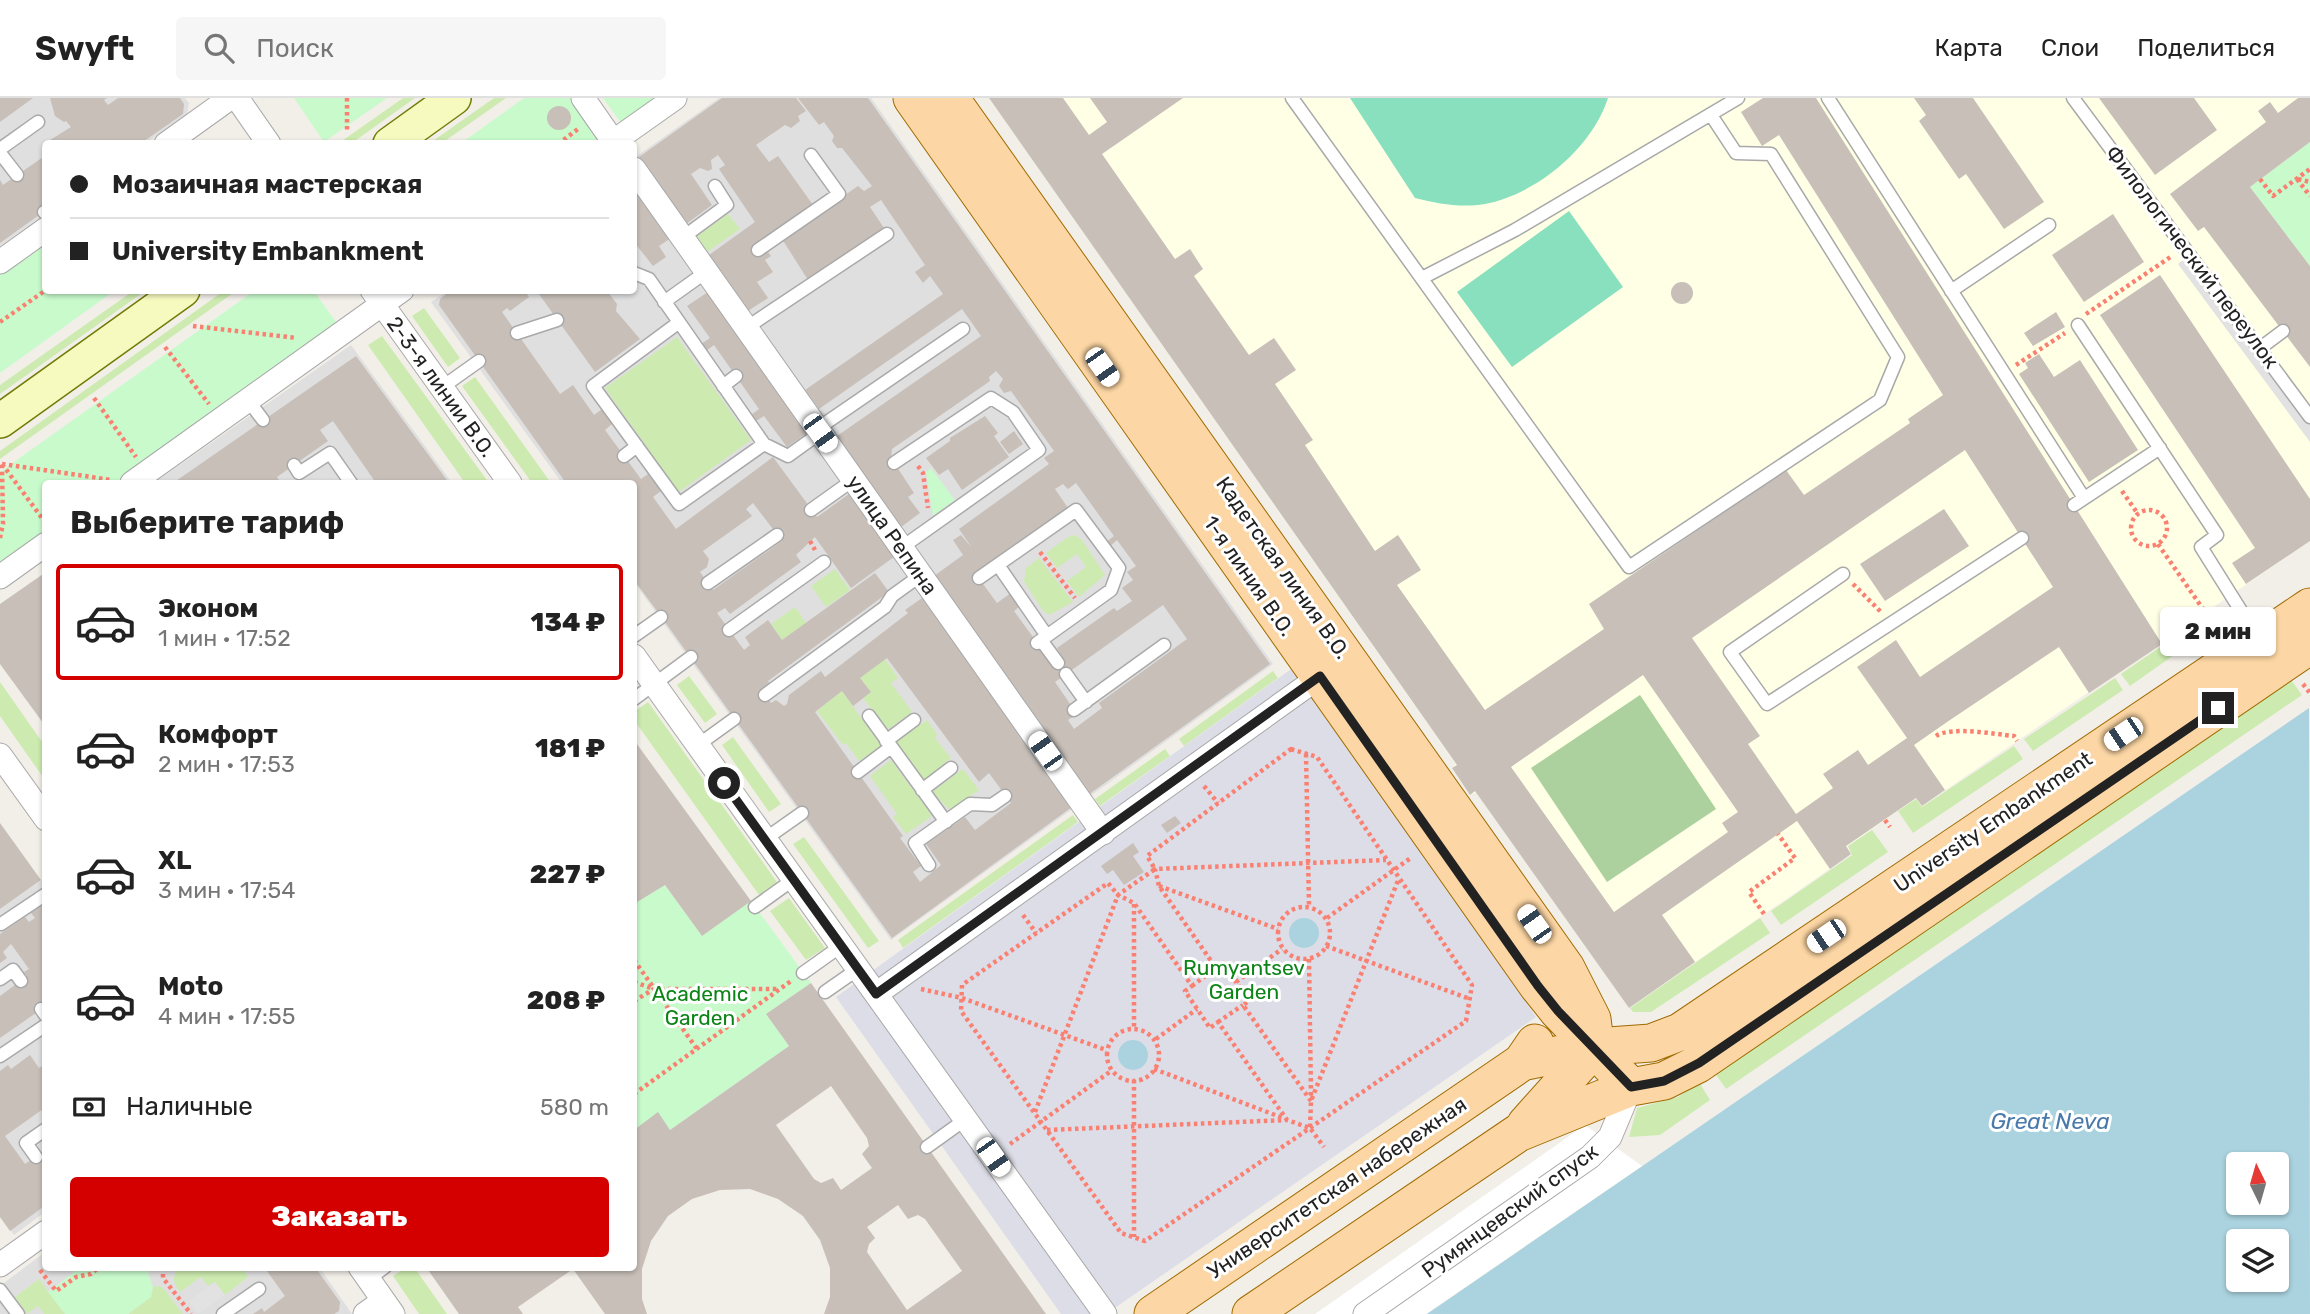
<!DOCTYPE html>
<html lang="ru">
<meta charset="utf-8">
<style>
:root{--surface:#fff;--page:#f6f6f6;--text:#222;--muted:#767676;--line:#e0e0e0;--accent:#d40000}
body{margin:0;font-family:Rubik,sans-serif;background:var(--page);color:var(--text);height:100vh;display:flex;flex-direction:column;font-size:26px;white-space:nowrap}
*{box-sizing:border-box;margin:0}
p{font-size:23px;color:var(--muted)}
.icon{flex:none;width:38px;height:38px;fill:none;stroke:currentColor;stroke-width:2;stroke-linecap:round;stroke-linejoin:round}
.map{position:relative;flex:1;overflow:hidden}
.details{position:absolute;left:42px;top:382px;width:595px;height:791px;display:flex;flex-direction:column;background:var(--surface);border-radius:7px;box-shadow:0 2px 5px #0004}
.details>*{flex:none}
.banner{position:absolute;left:42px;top:42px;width:595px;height:154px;border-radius:7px;box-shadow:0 2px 5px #0004;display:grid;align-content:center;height:154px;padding:0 28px;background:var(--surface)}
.needle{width:46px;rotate:355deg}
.fabs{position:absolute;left:2226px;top:1054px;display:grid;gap:14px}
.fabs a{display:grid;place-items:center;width:63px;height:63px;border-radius:7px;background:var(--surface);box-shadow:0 2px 5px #0004;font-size:35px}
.end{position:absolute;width:32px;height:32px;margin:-16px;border:9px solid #222;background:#fff;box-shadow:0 0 0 4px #fff}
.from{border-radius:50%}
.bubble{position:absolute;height:49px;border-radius:7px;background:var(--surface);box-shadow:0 2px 5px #0004;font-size:23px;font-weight:800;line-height:49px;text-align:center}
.car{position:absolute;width:21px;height:42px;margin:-21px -10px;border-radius:9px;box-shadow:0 0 5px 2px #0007;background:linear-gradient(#fff 24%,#345 0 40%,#fff 0 76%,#345 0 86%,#fff 0)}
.banner b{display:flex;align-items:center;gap:24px;height:66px;font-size:26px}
.banner b+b{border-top:2px solid var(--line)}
.banner i{width:18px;height:18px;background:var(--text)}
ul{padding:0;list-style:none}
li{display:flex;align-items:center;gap:21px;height:116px;margin:0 14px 10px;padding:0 14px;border:4px solid transparent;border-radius:7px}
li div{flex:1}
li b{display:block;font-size:26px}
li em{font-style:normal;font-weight:800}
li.on{border-color:var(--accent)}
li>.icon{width:63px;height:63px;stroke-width:1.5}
h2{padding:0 28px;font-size:32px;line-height:84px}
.pay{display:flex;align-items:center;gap:18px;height:77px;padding:0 28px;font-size:26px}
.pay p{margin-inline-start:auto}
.button{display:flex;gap:14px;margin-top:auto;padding:14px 28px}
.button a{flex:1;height:80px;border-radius:7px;background:var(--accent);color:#fff;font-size:28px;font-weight:800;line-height:80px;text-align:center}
header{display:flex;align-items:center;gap:42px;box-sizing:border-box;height:98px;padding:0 35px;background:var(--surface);border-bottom:2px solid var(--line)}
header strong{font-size:33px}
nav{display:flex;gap:38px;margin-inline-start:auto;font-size:24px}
.search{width:490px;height:63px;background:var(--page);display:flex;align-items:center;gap:18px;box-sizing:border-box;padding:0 24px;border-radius:7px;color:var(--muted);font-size:26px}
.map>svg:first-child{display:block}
.residential{fill:#e0dfdf}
.education{fill:#ffffe5}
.grass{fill:#cdebb0}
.forest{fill:#add19e}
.park{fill:#c8facc}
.pitch{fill:#88e0be}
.parking{fill:#e2e2e2}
.plaza{fill:#dddde8}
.water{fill:#aad3df;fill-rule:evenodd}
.pier{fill:#fff}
.building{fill:#c7bfb8;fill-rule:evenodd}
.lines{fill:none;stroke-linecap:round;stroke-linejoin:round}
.lane-casing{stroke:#a9a9a9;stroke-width:15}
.street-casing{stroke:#a9a9a9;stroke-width:25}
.secondary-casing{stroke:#707d05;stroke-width:36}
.primary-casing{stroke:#a06b00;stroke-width:39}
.path{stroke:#fa8072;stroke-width:4.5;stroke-dasharray:3.5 3.5;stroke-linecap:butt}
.lane{stroke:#fff;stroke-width:12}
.street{stroke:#fff;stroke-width:23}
.secondary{stroke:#f7fabf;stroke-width:33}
.primary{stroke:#fcd6a4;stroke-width:37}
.route{stroke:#222;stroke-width:9}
.labels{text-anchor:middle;stroke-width:6;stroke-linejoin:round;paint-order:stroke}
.street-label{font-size:21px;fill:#222;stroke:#fff}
.park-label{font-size:21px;fill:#0c8416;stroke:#fff}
.water-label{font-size:23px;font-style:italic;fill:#4a7aab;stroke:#fff}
</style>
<header>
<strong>Swyft</strong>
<div class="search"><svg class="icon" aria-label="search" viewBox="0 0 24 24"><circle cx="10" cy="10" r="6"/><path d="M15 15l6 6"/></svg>Поиск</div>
<nav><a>Карта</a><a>Слои</a><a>Поделиться</a></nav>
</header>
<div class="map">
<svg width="2310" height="1216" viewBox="0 0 2310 1216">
<rect width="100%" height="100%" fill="#f2efe9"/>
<!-- residential -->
<path class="residential" d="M0 0H185L189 5 187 17 146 45 46 46 45 116 0 148Z
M719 0H871L1273 566 891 842 634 484V385H562L431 204 447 193 634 192V60Z
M351 247 452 385H154Z
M43 781 45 784V1114L14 1137 0 1119V811Z
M45 1154 46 1169H319L352 1216H0V1188Z"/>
<!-- education -->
<path class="education" d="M989 0H2310V443L1922 708 1916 700 1847 748 1851 756 1629 910 1476 694 1470 697 1452 670 1456 666Z"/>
<!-- grass -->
<path class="grass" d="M403 0H415L352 45H339Z
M494 0H506L442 45H430Z
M728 116 740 131 707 154 696 139Z
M225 192 236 193 0 361V353Z
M133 193H145L0 296V287Z
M424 210 460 260 448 269 412 218Z
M382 238 489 385H465L368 247Z
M677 239 751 342 679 394 605 290Z
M475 279 551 385H532L462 288Z
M1075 437 1082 442 1105 477 1079 499 1067 483 1086 469 1077 456 1057 470 1046 455 1068 439Z
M1039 460 1073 504 1049 517 1043 513 1024 483 1026 470Z
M835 471 850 492 826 509 811 488Z
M795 509 806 525 782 542 771 526Z
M2200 521 2209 534 2181 553 2172 540Z
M2166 545 2174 557 2130 588 2121 576Z
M885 561 898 580 891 585 912 614 887 632 863 600 871 594 860 580Z
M1273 573 1278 580 1184 648 1179 641Z
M689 578 717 616 705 625 677 587Z
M2289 579 2302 597 1726 991 1714 974Z
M2115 580 2123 592 2033 653 2024 641Z
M0 584 45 648V682L0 618Z
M842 593 881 648 859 663 846 645 843 647 817 613Z
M648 604 777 784 759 797 634 622V614Z
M927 622 937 636 935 640 951 660 924 682 896 644Z
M733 639 781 706 769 714 722 647Z
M2014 648 2023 661 1913 735 1898 713 1916 701 1922 709Z
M1165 651 1170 658 1100 708 1095 701Z
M891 662 932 718 906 736 893 719 897 716 870 678Z
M963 671 979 692 950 712 932 694Z
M1073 717 1078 724 903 850 898 842Z
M1872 732 1888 754 1781 827 1771 813 1852 757 1848 748Z
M804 739 879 843 868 850 793 746Z
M789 800 825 850 806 862 770 813Z
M1760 820 1770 835 1651 914H1633L1630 910Z
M1699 984 1710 1002 1660 1037 1629 1039 1637 1010 1678 999Z
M193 1169H242L248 1179 225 1197 215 1184 208 1188 201 1179 180 1194C175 1186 171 1182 177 1173H187Z
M407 1169H414L447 1216H419L393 1178Z
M39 1181 65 1216H44L38 1208 27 1216 15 1199Z
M158 1188 163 1190 183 1216H128L151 1199 153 1189Z"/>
<!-- forest -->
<path class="forest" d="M1640 597 1716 711 1607 784 1531 670Z"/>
<!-- park -->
<path class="park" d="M294 0H387L324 44Z
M524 0H573L603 42 599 46H460Z
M603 0H657L621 25Z
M2310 44V168L2250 89Z
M45 143 46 192 114 193 0 275V175Z
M254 193H314L340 230 120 385H46L45 437 0 469V374Z
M931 370 955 402 933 418 926 374Z
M665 787 702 838 751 803 811 885 766 916 789 948 670 1032 658 1015 634 1032V806Z
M81 1169 85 1172 94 1169H146L153 1189 151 1199 128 1216H65L48 1194Z"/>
<!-- pitch -->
<path class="pitch" d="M1350 0H1608C1592 50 1537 96 1485 106 1461 110 1439 106 1415 100Z
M1569 113 1623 189 1512 269 1457 194Z"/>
<!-- parking -->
<path class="parking" d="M2188 158 2310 323V344L2178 166Z
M215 1184 225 1197 198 1216 189 1203Z"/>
<!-- plaza -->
<path class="plaza" d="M1294 569 1536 919 1106 1216H1061L836 899Z"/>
<!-- water -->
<path class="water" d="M2309 610 2310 1216H1427ZM2238 1066H2277V1104H2238ZM2238 1143H2277V1181H2238Z
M1289 835a15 15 0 1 1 30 0a15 15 0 1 1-30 0Z
M1118 957a15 15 0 1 1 30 0a15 15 0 1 1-30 0Z"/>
<!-- pier -->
<path class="pier" d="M1585 1027 1642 1068 1426 1216H1315Z"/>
<!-- building -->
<path class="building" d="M0 0H33L0 24Z
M50 0H107L104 2 108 7 118 0H180L184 6 183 16 140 46H46V53L42 47 71 29 66 23 64 24 55 18Z
M722 0H796L806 13 798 18 800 23 791 30 785 27 756 47 769 64 778 58 813 107 766 151 771 158 765 162 773 174 757 184 768 200 748 213 709 157 755 124 719 71 725 67 718 57 711 62 712 71 708 73 700 70 691 76 712 107 686 126 639 59Z
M798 0H868L1270 566 1088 697 934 478 963 457 953 442 961 437 972 450 959 431 1049 366 1044 360 1054 353 1011 293 1004 295 999 288 1003 281 996 273 989 279 990 283 892 351 891 360 914 395 908 399 920 415 901 429 837 338 981 238 962 211 819 311 805 292 943 196 930 178 923 185 915 174 925 167 881 102 870 109 884 130 808 182 782 141 858 88 864 93 872 88 842 50H837L832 43 834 38 824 24 819 27ZM1076 385 1114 438 1106 444 1109 449 1117 442 1136 468 1127 474 1133 482 1122 490 1132 503 1117 513 1114 510 1057 550 1063 560 1054 568 1014 513 1020 508 1011 495 997 505 975 475 1068 410 1055 391 1063 386 1068 391ZM1163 507 1187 541 1099 605 1102 610 1074 631 1068 622 1077 616 1055 584Z
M989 0H1063L1089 37 1107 24 1090 0H1183L1102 56 1175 161 1190 151 1203 171 1194 178 1249 257 1274 240 1296 272 1275 286 1313 342 1305 347 1375 453 1398 437 1421 472 1397 487 1485 612 1604 531 1589 506 1786 372 1804 397 1910 325 1908 321 1943 297 1779 37 1762 48 1741 14 1763 0H1816L2162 546 2089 595 2059 549 1950 622 1914 647 1945 692 1922 708 1916 700 1846 748 1851 756 1830 771 1797 723 1662 817 1695 864 1629 910 1475 693 1470 697 1452 670 1457 667ZM1965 352 2053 489 1920 579 1896 542 1857 569 1907 640 1868 667 1858 652 1823 676 1833 690 1796 716 1748 646 1760 638 1692 540ZM1643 577 1738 714 1722 725 1728 734 1614 814 1511 669Z
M1914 0H1973L2044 104 2004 131 1966 76 1959 81 1919 23 1926 17Z
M2099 0H2194L2217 32 2155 77Z
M2298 0H2310V44L2250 89 2310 168V269L2204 129 2198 133 2170 96 2266 24 2258 13 2270 4 2278 15Z
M547 20a12 12 0 1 1 24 0a12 12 0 1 1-24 0Z
M46 57V112L0 145V82L3 87Z
M634 88 671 140 659 148 666 159 653 168 634 144Z
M2113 116 2144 164 2084 204 2052 157Z
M2160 177 2310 401V443L2246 486 2232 465 2255 450 2100 217Z
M1671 195a11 11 0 1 1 22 0a11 11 0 1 1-22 0Z
M451 192H532L527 196 529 199 510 213 507 210 502 214 560 296 573 287 594 317 602 311 613 325 605 332 641 381 648 376 661 393 653 399 676 431 773 359 817 419 849 396 894 459 851 490 815 439 796 457 801 464 730 516 725 510 717 515 744 552 750 547 745 539 768 522 782 542 875 475 889 494 768 583 771 587 762 593 771 605 776 602 784 608 787 606 789 597 821 573 825 579 908 515 905 512 922 500 1072 709 892 840 665 524 661 526 654 515 657 513 634 482V385H566L439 207 440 201ZM753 405 782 443 713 492 700 474 707 469 709 461 703 453 752 418 746 411ZM887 560 979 684 989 675 1011 705 975 732 965 719 926 746 941 767 920 784 913 774 921 768 900 740 903 738 815 614 842 593 853 608 871 594 860 580Z
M536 192 608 194 617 206 616 213 640 241 595 274Z
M708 194 807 335 787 349 764 318 756 323 751 317 759 311 714 247 706 253 701 246 710 240 687 208Z
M2056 214 2065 229 2033 248 2024 235Z
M2039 256 2054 279 2080 262 2138 352 2089 384 2019 276 2028 270 2025 265Z
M356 258 449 385H376L333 323 320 332 328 343 277 379 281 385H173Z
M985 318 998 335 994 338 1009 359 962 392 948 371 939 377 926 360 950 343V340Z
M1014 333 1023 346 1009 356 1000 344Z
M1944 411 1969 448 1885 503 1860 466Z
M46 474V629L0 566V506Z
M634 642 751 803 702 838 665 787 634 806Z
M1175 718 1181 725 1167 735 1161 727Z
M0 725 41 782 0 811Z
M1133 745 1139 754 1133 758 1144 774 1124 787 1113 772 1107 776 1101 768Z
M46 804V908L0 940V898L27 878 24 874 29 871 11 846 3 854 7 860 0 865V836L25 819 29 824 35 820 31 815Z
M811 885 1046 1216H824L830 1199V1170L820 1142 803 1118 778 1101 750 1091 720 1092 692 1101 668 1118 651 1143 642 1171V1201L647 1216H605L573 1171 518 1209 523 1216H459L426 1169H634V1032L658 1014 670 1032 789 948 766 916ZM831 988 867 1040 869 1048 862 1056 872 1070 841 1092 833 1080 821 1085 814 1081 776 1027ZM898 1107 908 1121 918 1117 925 1121 962 1173 907 1212 867 1154 869 1146 875 1140 867 1129Z
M30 957 39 970 46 966V1009L5 1038 25 1066 46 1052V1107L10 1133 0 1119V973L8 967 11 971Z
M264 1169H315L340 1204 339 1213 334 1216H253L262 1210 264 1214 285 1198Z"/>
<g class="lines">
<!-- lane casing -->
<g class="lane-casing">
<path id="lane" d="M1292 0 1629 469 1880 302 1898 259 1771 56 1736 55 1711 17
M1828 0 2084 400
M2073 0 2310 319
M0 51 38 24
M0 55 17 77
M44 114 46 116
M682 140 727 107 715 88
M758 152 839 96 811 57
M634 175 649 181 764 346 788 358 820 335
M1422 180 1515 132 1738 0
M1951 193 2049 127
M664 204 706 174
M678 225 593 288 679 406 764 346
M2078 227 2217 437 2201 449 2258 540
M746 230 887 136
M517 235 557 222
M2259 251 2283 233
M723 288 736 278
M441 290 479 263
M248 302 263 322
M817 331 963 231
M624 358 637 348
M894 365 991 300 1013 314 1039 352 901 450
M294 367 299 375 330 355 351 385
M2074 407 2160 350
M811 412 853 382
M998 467 1047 538
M1843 476 1730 554 1767 606 2022 440
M979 480 1076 412 1119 470 1111 492 1037 545
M708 485 777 437
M729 532 824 464
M634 538 661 519
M1041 542 1058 565
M1066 576 1086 604
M765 597 885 509 892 498 921 477
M634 601 691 559
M1074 612 1164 547
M869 618 946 724
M886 643 914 622
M698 647 734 621
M858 674 891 649
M922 692 951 670
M765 741 802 715
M929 767 915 745 970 706 992 707 1005 698
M755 809 794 781
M1 826 46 796
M803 875 841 848
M0 881 13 872 21 883
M825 894 858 871
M41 911 46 918
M0 958 46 927
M927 1049 966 1021
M36 1059 26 1045 46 1031
M369 1181 385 1169
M0 1192 18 1216
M223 1216 259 1191"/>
</g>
<!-- street casing -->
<g class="street-casing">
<path id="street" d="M237 0 269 46
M583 0 615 46
M166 46 230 0
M610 46 675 0
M634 71 1103 735
M0 164 46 131
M372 192 510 385
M132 385 402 192
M0 479 46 446
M634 558 1105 1216
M0 657 46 721
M876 896 1329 572
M0 1167 46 1134
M360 1169 393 1216
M365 1216 383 1203
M1365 1216 1590 1059 1610 1039 1631 989"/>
</g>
<!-- secondary casing -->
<g class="secondary-casing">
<path id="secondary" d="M390 46 454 0
M0 323 183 192"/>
</g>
<!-- primary casing -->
<g class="primary-casing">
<path id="primary" d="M912 0 1538 888 1558 913 1631 989
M950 0 1566 870 1592 921 1595 944
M1522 964 1595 949 1651 945 1680 934 2310 509
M1526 1026 1595 949
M1153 1216 1522 964 1535 945
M1251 1216 1518 1035 1631 989 1664 983 1698 966 2310 547"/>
</g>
<!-- path -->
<path class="path" d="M347 0V35
M449 44 450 46
M558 46 578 31
M2260 81 2273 98 2310 71
M2297 81 2310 98
M2298 81 2310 84
M2086 216 2172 158
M0 224 46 192
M193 228 297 240
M165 249 209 306
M2016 267 2065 235
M94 300 136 359
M2 366 112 382
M2 366 45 424
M918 368 923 375 928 410
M2122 393 2138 416
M2131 430a18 18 0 1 1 36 0a18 18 0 1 1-36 0Z
M0 440 3 426 2 366
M810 443 815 452
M2158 446 2221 537
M1040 454 1075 500
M1853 486 1881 514
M2303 586 2310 595
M1936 638C1951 628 1994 636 2014 638L2017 643
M1291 651 1317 659 1472 887 1466 923 1145 1143 1121 1135 961 913 962 887 1108 785 1118 797 1155 771 1147 758Z
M1306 656 1309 808
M1204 688 1218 705
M1885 722 1890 729
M1159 788 1278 831
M1134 806V931
M1278 835a26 26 0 1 1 52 0a26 26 0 1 1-52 0Z
M1764 816 1749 794 1795 760 1778 736
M1023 817 1036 835
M1327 820 1412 759
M1326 848 1470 901
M1309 861 1311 999
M634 862 697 951
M634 884 654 891H779
M1236 884 1282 851
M1192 888 1216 870
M921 891 962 900 1106 952
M634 903 654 891
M1218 924 1243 907
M1107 957a26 26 0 1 1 52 0a26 26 0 1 1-52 0Z
M1156 941 1197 911
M1154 971 1283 1020
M1134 982V1139
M634 996 791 883
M1311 1003 1243 907 1249 903 1223 865 1216 870 1159 788 1155 771 1386 762
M1035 1014 1118 797 1134 805 1192 888 1185 893 1210 930 1218 924 1287 1022
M1310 1029 1311 1003 1399 780
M1047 1032 1287 1022 1310 1030 1324 1049
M1010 1046 1111 973
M163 1169V1180L191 1216
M40 1172 56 1193 76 1179 91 1176 99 1169"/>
<!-- lane -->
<use href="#lane" class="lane"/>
<!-- street -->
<use href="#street" class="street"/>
<!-- secondary -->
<use href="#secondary" class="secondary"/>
<!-- primary -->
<use href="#primary" class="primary"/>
</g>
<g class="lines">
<!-- route -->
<path class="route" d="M724 685 876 896 1320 578 1538 888 1558 913 1631 989 1664 983 1699 965 2218 610"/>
</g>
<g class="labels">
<!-- street labels -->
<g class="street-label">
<text transform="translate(2192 159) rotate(53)" y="7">Филологический переулок</text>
<text transform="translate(441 289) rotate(54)" y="7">2-3-я линии В.О.</text>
<text transform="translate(892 437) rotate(55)" y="7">улица Репина</text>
<text transform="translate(1283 470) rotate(55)" y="7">Кадетская линия В.О.</text>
<text transform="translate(1249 478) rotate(55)" y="7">1-я линия В.О.</text>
<text transform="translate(1993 724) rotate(-34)" y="7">University Embankment</text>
<text transform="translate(1337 1090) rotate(-34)" y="7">Университетская набережная</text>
<text transform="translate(1510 1113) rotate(-36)" y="7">Румянцевский спуск</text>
</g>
<!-- park labels -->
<g class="park-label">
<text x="1244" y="877">Rumyantsev<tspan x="1244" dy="24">Garden</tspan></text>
<text x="700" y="903">Academic<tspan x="700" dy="24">Garden</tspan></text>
</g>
<!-- water labels -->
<g class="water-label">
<text x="2050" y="1031">Great Neva</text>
</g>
</g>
</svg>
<div class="fabs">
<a><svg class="needle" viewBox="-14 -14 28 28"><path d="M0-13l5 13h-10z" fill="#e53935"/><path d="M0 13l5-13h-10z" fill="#767676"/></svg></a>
<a><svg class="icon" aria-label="layers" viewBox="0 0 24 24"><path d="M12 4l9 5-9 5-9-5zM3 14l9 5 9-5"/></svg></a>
</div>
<i class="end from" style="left:724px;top:685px"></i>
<i class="end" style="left:2218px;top:610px"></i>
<div class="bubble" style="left:2160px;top:509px;width:116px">2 мин</div>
<i class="car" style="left:1102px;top:269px;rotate:145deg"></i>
<i class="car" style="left:820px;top:335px;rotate:144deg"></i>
<i class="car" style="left:2123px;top:636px;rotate:236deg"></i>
<i class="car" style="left:1045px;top:653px;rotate:325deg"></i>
<i class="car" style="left:1534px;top:826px;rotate:325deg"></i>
<i class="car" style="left:1826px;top:838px;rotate:236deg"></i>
<i class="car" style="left:993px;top:1059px;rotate:145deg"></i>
<div class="banner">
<b><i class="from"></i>Мозаичная мастерская</b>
<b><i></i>University Embankment</b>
</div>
<section class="details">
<h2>Выберите тариф</h2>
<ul>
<li class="on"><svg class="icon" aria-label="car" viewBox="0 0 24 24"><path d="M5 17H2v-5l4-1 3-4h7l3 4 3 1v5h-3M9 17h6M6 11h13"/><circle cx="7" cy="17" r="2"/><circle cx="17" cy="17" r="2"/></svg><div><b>Эконом</b><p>1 мин · 17:52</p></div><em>134 ₽</em></li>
<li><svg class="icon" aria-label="car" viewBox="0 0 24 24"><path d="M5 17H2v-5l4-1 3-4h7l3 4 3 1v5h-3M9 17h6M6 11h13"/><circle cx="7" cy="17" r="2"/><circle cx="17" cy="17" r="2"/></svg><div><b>Комфорт</b><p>2 мин · 17:53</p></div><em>181 ₽</em></li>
<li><svg class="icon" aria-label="car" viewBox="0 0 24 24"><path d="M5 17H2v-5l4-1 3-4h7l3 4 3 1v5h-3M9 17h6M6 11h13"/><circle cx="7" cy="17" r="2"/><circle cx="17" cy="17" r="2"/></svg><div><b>XL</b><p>3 мин · 17:54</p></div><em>227 ₽</em></li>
<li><svg class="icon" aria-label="car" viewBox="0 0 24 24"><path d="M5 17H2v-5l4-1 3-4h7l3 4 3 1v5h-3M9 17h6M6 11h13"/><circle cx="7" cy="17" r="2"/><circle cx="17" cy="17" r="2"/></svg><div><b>Moto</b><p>4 мин · 17:55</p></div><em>208 ₽</em></li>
</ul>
<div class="pay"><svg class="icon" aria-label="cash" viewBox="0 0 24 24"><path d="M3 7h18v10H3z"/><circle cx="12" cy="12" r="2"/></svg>Наличные<p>580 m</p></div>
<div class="button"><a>Заказать</a></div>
</section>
</div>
